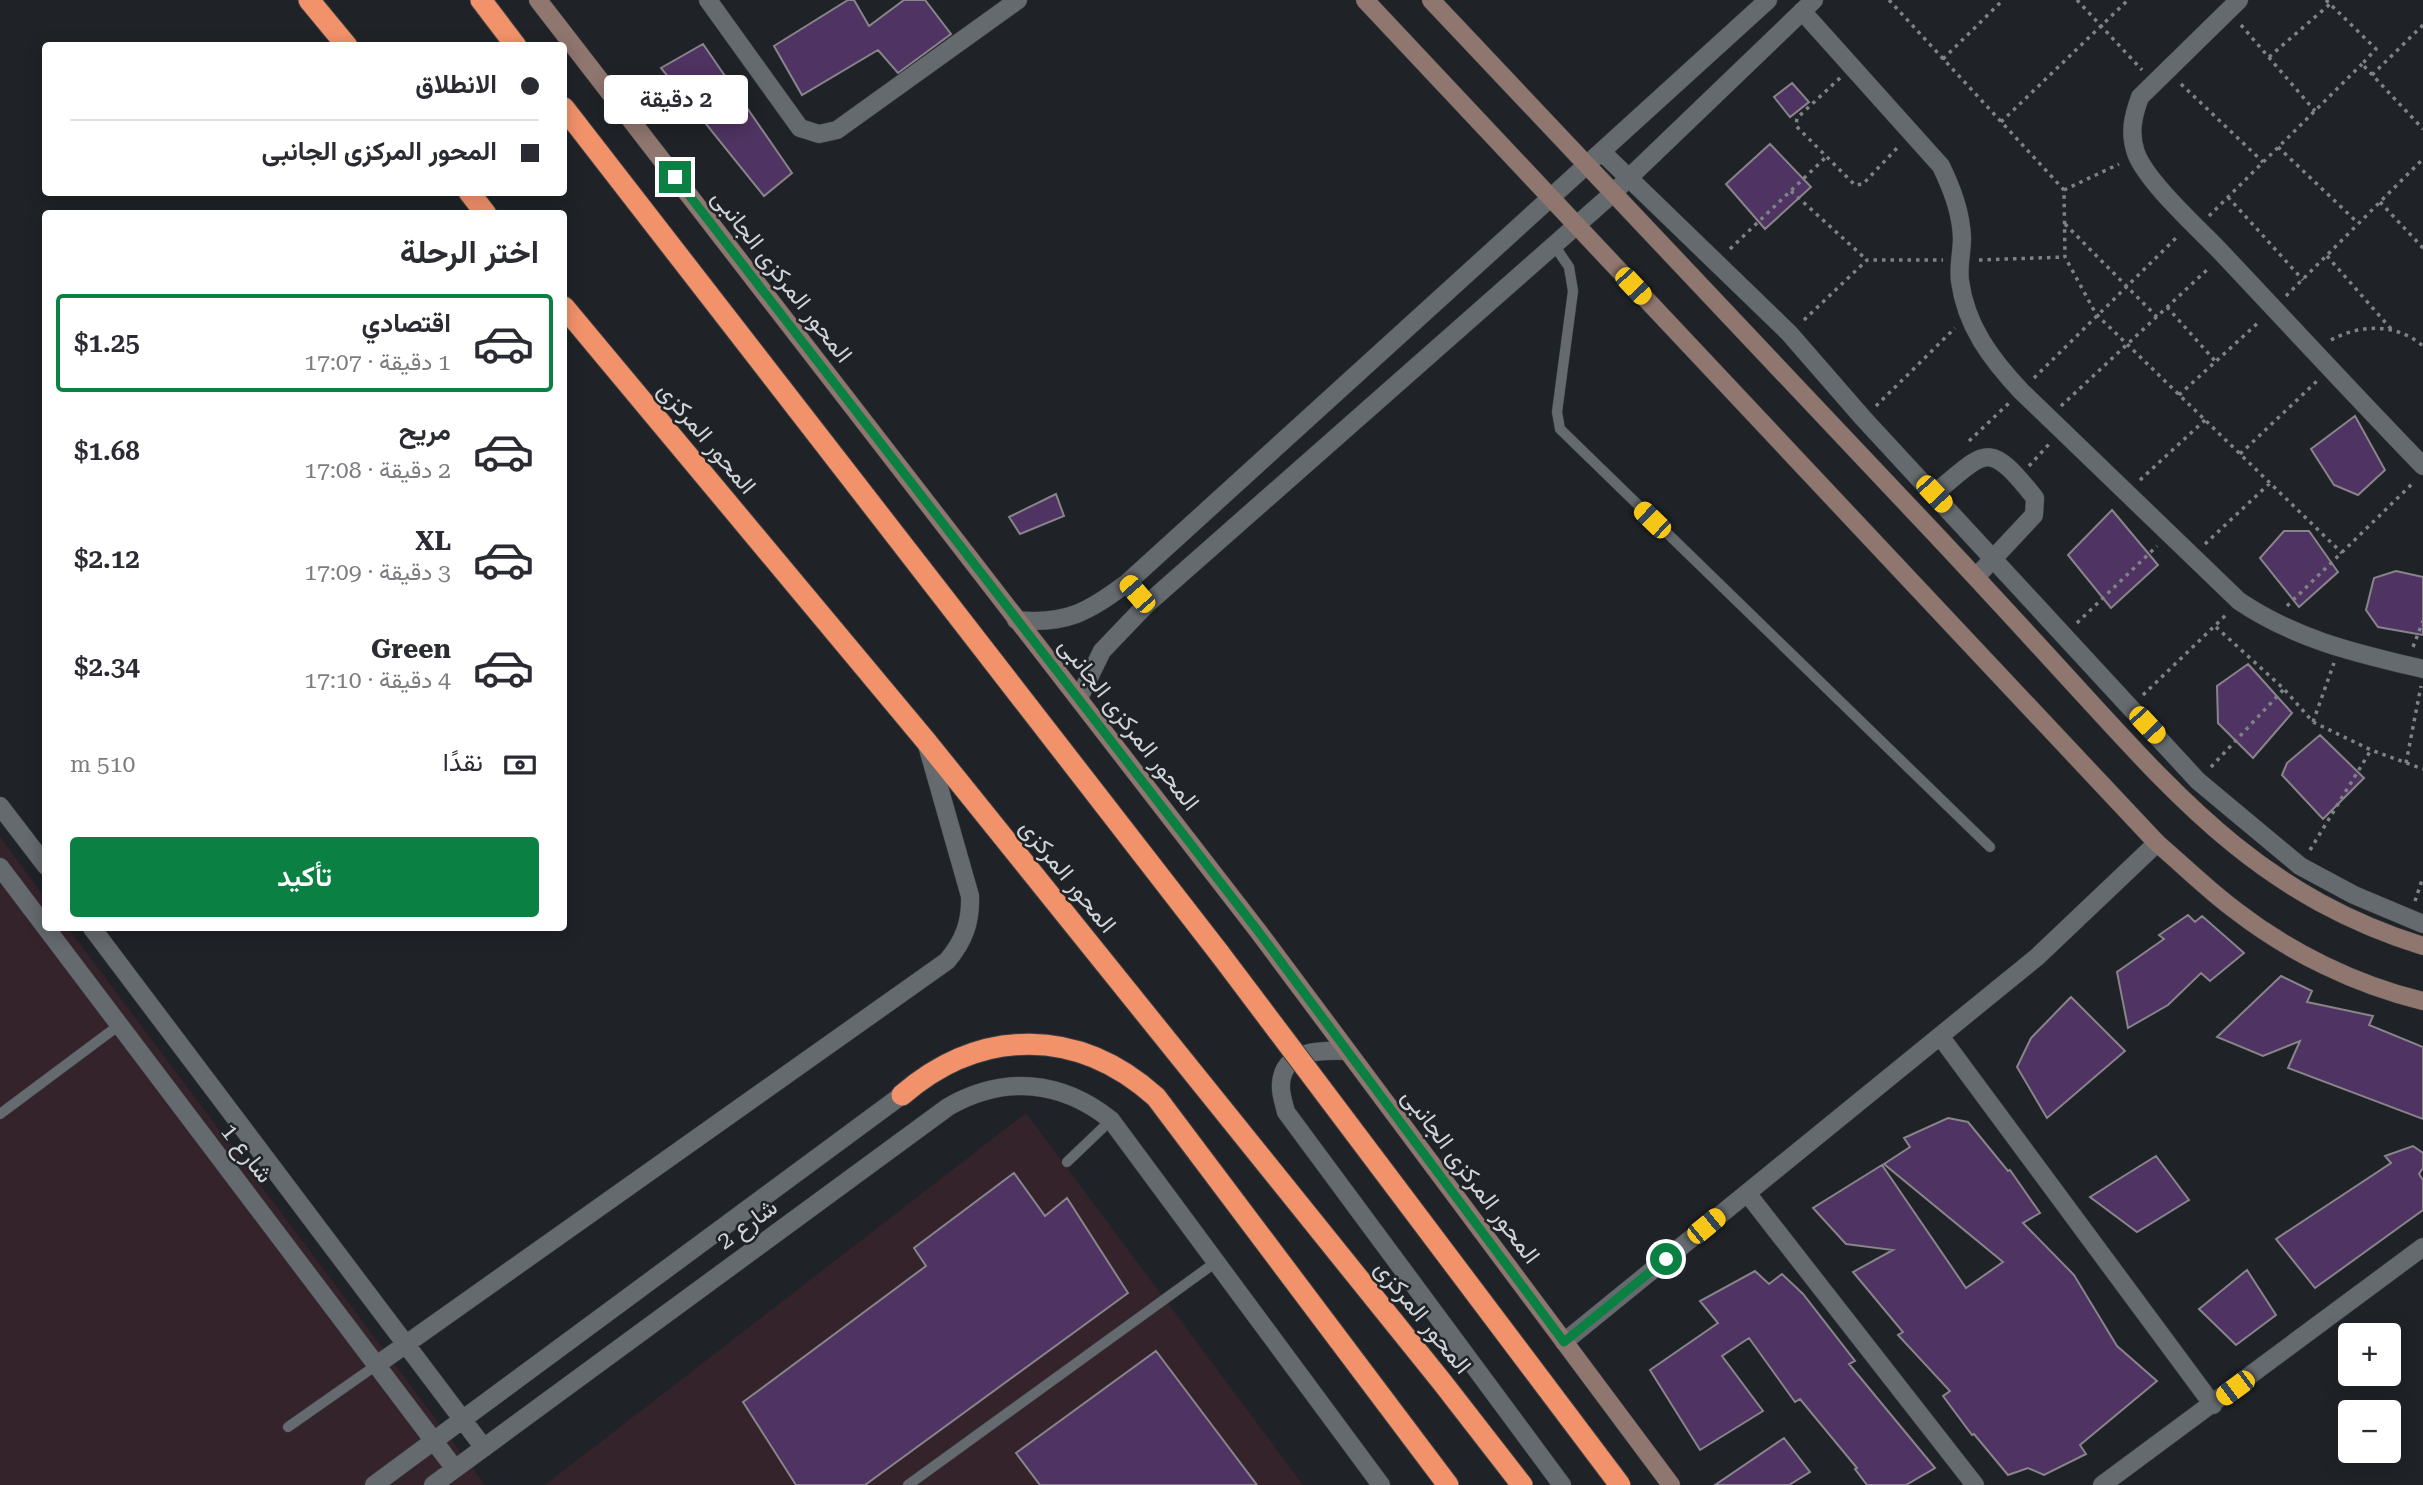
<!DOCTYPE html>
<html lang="ar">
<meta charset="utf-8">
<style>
:root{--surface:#fff;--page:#f2f2f3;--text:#2b2b33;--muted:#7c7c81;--line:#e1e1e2;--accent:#0b8043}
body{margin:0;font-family:"Roboto Serif",Vazirmatn,serif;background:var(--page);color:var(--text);direction:rtl;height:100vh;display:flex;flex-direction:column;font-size:26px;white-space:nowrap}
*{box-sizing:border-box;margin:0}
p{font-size:23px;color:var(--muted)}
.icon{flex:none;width:38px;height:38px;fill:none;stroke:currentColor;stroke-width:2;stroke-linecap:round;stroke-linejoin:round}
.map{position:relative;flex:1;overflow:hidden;direction:ltr}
.sheet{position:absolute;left:42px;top:210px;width:525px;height:721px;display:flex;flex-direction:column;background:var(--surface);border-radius:7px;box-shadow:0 4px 18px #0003;direction:rtl}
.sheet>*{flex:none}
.top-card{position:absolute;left:42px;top:42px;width:525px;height:154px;border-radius:7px;box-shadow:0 4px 18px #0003;direction:rtl;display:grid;align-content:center;height:154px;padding:0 28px;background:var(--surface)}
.tools{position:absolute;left:2338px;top:1323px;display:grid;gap:14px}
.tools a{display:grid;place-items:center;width:63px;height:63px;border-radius:7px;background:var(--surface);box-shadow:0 4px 18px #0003;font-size:35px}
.end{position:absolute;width:32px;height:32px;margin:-16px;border:9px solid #0b8043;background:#fff;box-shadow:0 0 0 4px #fff}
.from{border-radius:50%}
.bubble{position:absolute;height:49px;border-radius:7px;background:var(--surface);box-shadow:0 4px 18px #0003;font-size:23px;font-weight:600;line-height:49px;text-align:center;direction:rtl}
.car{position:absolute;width:21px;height:42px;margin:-21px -10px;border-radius:9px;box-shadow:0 0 5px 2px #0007;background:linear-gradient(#f5c518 24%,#345 0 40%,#f5c518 0 76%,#345 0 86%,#f5c518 0)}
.top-card b{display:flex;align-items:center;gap:24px;height:66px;font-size:26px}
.top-card b+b{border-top:2px solid var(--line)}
.top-card i{width:18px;height:18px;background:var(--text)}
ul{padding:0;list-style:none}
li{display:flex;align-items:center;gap:21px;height:98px;margin:0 14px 10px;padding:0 14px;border:4px solid transparent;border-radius:7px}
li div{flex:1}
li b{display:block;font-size:26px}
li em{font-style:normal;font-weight:600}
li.on{border-color:var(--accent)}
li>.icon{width:63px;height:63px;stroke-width:1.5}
h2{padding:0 28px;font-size:32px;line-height:84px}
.pay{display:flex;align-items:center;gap:18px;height:77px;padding:0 28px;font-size:26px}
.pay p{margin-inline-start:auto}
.cta{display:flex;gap:14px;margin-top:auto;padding:14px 28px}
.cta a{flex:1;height:80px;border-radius:7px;background:var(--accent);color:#fff;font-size:28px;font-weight:600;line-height:80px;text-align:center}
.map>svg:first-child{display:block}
.industrial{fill:#35232c}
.building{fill:#4f3362;stroke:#87848a;stroke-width:2}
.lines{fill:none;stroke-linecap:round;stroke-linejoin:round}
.lane-casing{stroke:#3c4044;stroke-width:11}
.street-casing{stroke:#3c4044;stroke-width:19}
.secondary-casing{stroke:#3c4044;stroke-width:19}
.highway-casing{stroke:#3c4044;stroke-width:23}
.path{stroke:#7f8386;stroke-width:3.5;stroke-dasharray:3.5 5;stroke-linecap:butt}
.lane{stroke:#656a6f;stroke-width:10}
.street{stroke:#656a6f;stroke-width:18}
.secondary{stroke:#8f766e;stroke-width:18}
.highway{stroke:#f2926b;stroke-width:21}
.highway-bridge-casing{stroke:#3c4044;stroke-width:23;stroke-linecap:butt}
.highway-bridge{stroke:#f2926b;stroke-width:21}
.route{stroke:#0b8043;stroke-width:9}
.labels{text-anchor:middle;stroke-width:5;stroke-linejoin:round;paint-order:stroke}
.street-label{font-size:24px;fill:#d1d4d7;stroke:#1f2327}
</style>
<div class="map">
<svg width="2423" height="1485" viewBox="0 0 2423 1485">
<rect width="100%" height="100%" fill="#1f2327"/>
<!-- industrial -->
<path class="industrial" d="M0 837 45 898 46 928H68L485 1485H0Z
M1026 1113 1303 1485H545Z"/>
<!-- building -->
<path class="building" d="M848 0H854L869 26 904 0H925L951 34 898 73 878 50 802 95 774 46Z
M703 44 792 173 764 196 661 68Z
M1792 83 1809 102 1790 117 1774 97Z
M1770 144 1811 187 1765 229 1726 184Z
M2355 416 2385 470 2358 495 2334 485 2311 449Z
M1056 494 1064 516 1020 534 1009 517Z
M2112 510 2158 565 2111 608 2068 555Z
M2284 531H2309L2338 572 2299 607 2260 558Z
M2396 571 2423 577V635L2378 627 2366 610 2374 578Z
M2248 664 2292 713 2253 758 2218 723 2217 686Z
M2320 735 2364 778 2323 819 2282 775 2287 763Z
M2188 915 2195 922 2202 916 2244 953 2210 981 2201 973 2168 1005 2128 1028 2117 972 2164 939 2159 935Z
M2281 976 2312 991 2307 1002 2373 1016 2369 1025 2423 1047V1119L2288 1068 2300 1041 2263 1056 2217 1037Z
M2071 997 2125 1051 2047 1118 2017 1067 2031 1038Z
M1948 1118 1968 1122 2008 1171 2010 1170 2040 1213 2023 1223 2074 1275 2117 1346 2157 1381 2080 1445 2086 1454 2044 1475 2028 1468 2008 1475 1974 1434 1972 1435 1943 1396 1950 1391 1898 1335 1903 1332 1853 1272 1893 1250 1846 1244 1813 1208 1882 1165 1966 1288 2003 1262 1884 1164 1910 1147 1904 1138Z
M2413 1146 2423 1153V1168L2419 1174 2423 1180V1210L2315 1288 2276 1239 2391 1163 2385 1156Z
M2156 1156 2189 1200 2137 1232 2090 1197Z
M1014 1173 1045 1216 1067 1198 1128 1293 865 1485H796L743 1402 926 1266 914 1248Z
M2247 1270 2276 1315 2236 1345 2199 1309Z
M1755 1271 1769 1284 1782 1274 1803 1294 1855 1361 1849 1364 1935 1468 1906 1485H1867L1855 1469 1857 1468 1800 1399 1795 1402 1749 1338 1722 1356 1763 1411 1700 1450 1650 1370 1718 1323 1700 1301Z
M1156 1351 1257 1485H1040L1016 1453Z
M1784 1438 1810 1472 1789 1485H1715Z"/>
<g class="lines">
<!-- lane casing -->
<g class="lane-casing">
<path id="lane" d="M1554 245 1569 267 1573 291 1557 412 1560 429 1990 847
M0 1114 118 1026
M1067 1162 1111 1120
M288 1427 378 1364
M908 1485 1216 1262"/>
</g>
<!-- street casing -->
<g class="street-casing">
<path id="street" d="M708 0 800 128 819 134 837 130 1018 0
M2239 0 2140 97C2133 116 2129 133 2136 153 2146 181 2197 227 2219 250 2287 322 2354 395 2423 466
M1802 11 1941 166C1952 189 1961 212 1962 238 1962 252 1958 267 1960 281 1966 326 1991 359 2021 391L2239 601C2297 640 2356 653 2423 669
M1603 153 1789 333 1863 418 2198 781 2300 866 2354 895 2423 924
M1934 494C1987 450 1988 439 2035 498L2034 515 1976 577
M1016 620C1066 625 1088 612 1127 583L1768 0
M1079 698 1102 651 1146 605 1612 194 1814 0
M0 806 46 866
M0 867 455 1469
M92 928 484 1448
M1940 1036 2213 1405
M1347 1051C1322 1050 1283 1049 1281 1084 1280 1093 1284 1104 1286 1112L1562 1485
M1747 1193 1975 1485
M1564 1342 2037 957 2157 843
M378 1364 947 961C964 941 971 922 970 896L927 745
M374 1485 902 1095
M433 1485 948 1107C1004 1075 1061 1080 1111 1120L1381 1485
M2102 1485 2423 1247"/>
</g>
<!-- secondary casing -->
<g class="secondary-casing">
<path id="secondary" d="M538 0 1258 931 1671 1485
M1365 0 2157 843C2183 865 2208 890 2235 910 2289 952 2356 985 2423 1001
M1431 0C1594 174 1758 347 1922 520 1976 577 2029 635 2082 693 2188 809 2268 897 2423 946"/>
</g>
<!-- highway casing -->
<g class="highway-casing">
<path id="highway" d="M309 0 347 46
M481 0 516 46
M564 108 1220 954
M469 192 486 214
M564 307 926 741 1442 1382 1522 1485
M902 1095C981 1027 1078 1027 1156 1097L1448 1485"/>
</g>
<!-- path -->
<path class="path" d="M1889 0 2064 190 2065 257 2096 314 2342 553
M2077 0 2142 70
M2326 0 2376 49 2362 64 2423 129
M2241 25 2315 111
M2269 57 2330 4
M1943 59 2003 0
M2372 75 2423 25
M1840 78 1797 118 1796 126 1855 185 1863 184 1898 147
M2181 84 2263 162
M2001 122 2128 0
M2278 147 2358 223
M2064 190 2119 164
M1791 191 1867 260
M2228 197 2303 280
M2380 202 2423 248
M2209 216 2362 64
M2065 224 2157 317
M1730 249 1825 158
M2327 256 2392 330
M1979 260 2065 257
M2286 296 2423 159
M2167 307 2216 362
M1804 320 1867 260H1943
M2331 340C2361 324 2396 323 2423 346
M2034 378 2178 236
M2179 395 2260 321
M1876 406 1955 328
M2061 406 2209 268
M1969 441 2009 403
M2240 454 2317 381
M2029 466 2050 443
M2140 480 2205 420
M2205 544 2270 483
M2287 606 2414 482
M2077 623 2157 546
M2216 627 2284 689 2313 722 2371 750 2423 769
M2413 647 2423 621
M2143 695 2228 613
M2313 722 2334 663
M2406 763 2421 686
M2211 767 2284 689
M2310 850 2371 750
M2415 901 2423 877"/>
<!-- lane -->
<use href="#lane" class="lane"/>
<!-- street -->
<use href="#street" class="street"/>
<!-- secondary -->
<use href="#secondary" class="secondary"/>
<!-- highway -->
<use href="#highway" class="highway"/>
<!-- highway-bridge casing -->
<g class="highway-bridge-casing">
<path id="highway-bridge" d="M1220 954 1620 1485"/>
</g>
<!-- highway-bridge -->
<use href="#highway-bridge" class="highway-bridge"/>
</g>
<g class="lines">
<!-- route -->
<path class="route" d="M675 177 1258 931 1564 1342 1666 1259"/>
</g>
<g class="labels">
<!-- street labels -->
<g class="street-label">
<text transform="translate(782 276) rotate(52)" y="8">المحور المركزى الجانبى</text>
<text transform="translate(707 438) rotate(50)" y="8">المحور المركزى</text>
<text transform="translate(1129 724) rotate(52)" y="8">المحور المركزى الجانبى</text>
<text transform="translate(1068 876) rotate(51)" y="8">المحور المركزى</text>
<text transform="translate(247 1153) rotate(52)" y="8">شارع 1</text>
<text transform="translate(1471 1176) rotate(53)" y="8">المحور المركزى الجانبى</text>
<text transform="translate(747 1224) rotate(-36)" y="8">شارع 2</text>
<text transform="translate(1423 1317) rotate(51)" y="8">المحور المركزى</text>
</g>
</g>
</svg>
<div class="tools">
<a>+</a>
<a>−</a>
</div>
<i class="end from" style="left:1666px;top:1259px"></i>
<i class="end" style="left:675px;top:177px"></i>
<div class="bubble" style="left:604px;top:75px;width:144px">2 دقيقة</div>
<i class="car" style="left:1633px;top:286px;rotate:137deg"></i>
<i class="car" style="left:1934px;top:494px;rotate:137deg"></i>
<i class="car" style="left:1652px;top:520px;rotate:314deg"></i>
<i class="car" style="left:1137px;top:594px;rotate:319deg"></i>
<i class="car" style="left:2147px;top:725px;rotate:137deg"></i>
<i class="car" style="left:1706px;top:1226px;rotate:51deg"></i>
<i class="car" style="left:2235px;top:1388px;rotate:233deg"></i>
<div class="top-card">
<b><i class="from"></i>الانطلاق</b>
<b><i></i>المحور المركزى الجانبى</b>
</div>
<section class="sheet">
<h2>اختر الرحلة</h2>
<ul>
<li class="on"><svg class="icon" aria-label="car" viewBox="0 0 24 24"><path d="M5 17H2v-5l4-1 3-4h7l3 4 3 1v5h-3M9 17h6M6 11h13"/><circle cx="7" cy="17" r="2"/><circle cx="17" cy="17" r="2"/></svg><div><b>اقتصادي</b><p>1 دقيقة · 17:07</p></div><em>$1.25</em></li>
<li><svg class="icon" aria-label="car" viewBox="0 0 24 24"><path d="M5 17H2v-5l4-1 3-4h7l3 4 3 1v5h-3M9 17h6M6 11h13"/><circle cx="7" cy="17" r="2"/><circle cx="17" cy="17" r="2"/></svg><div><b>مريح</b><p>2 دقيقة · 17:08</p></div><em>$1.68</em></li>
<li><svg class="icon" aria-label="car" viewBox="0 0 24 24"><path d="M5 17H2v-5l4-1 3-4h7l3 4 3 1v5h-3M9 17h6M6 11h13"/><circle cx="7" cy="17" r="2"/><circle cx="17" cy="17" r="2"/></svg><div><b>XL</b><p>3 دقيقة · 17:09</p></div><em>$2.12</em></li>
<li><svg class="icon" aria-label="car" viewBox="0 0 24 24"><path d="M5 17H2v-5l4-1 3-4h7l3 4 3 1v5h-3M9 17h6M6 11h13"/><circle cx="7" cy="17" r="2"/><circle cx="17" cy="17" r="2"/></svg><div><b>Green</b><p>4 دقيقة · 17:10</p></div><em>$2.34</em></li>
</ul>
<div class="pay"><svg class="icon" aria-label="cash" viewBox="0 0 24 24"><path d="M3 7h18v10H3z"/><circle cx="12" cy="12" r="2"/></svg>نقدًا<p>510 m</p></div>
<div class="cta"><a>تأكيد</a></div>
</section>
</div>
